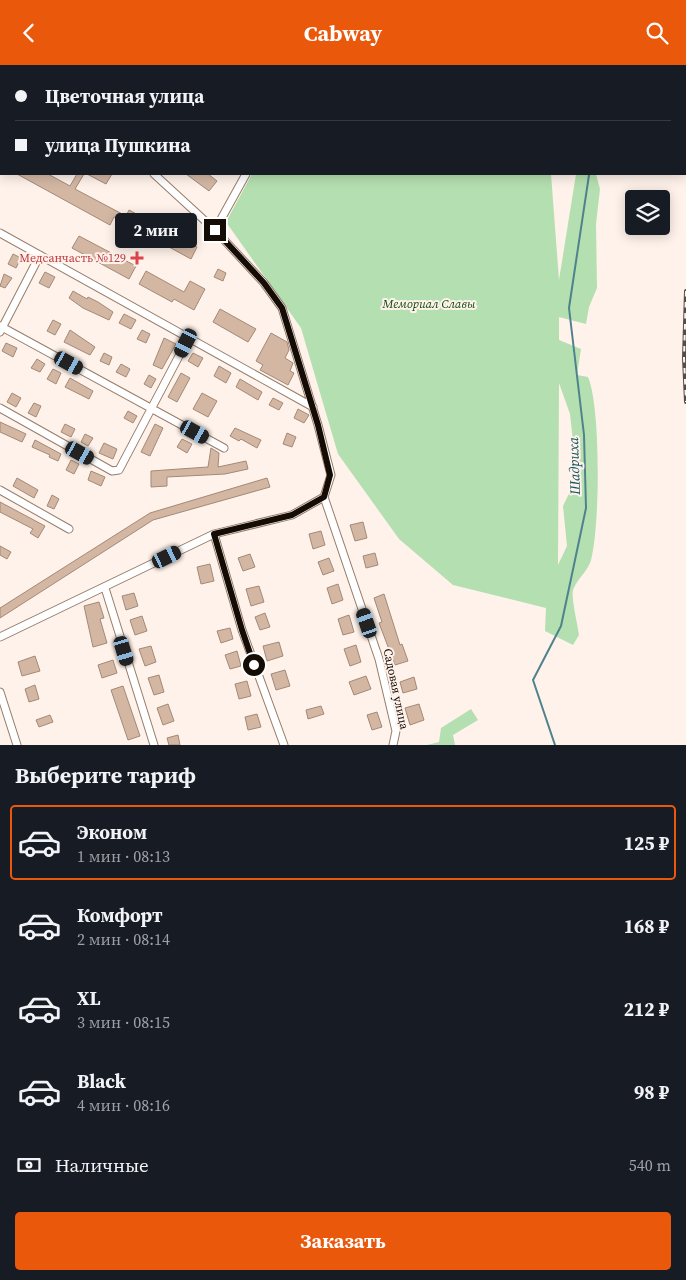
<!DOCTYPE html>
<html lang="ru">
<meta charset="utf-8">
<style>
:root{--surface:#171b24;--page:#20242c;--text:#f1f3f6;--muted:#9ea1a6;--line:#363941;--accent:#ea580c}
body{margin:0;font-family:"Source Serif 4",serif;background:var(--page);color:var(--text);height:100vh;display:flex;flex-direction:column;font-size:19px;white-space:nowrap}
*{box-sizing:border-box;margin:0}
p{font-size:16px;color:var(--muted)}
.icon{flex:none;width:28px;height:28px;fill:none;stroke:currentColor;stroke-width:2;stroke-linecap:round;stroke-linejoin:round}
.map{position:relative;height:680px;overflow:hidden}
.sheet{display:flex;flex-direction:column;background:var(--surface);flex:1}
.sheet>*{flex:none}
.banner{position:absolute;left:0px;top:0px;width:686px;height:110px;box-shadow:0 2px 12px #0003;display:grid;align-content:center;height:110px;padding:0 15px;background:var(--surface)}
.buttons{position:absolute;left:625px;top:125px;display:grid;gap:10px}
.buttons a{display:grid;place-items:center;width:45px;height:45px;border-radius:5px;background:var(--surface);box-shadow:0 2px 12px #0003;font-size:25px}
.end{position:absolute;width:22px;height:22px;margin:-11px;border:6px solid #150c06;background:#fff;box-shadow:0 0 0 2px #fff}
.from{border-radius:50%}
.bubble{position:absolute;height:35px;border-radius:5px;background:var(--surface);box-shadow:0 2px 12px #0003;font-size:16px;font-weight:700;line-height:35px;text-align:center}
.car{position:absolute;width:15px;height:30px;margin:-15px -8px;border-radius:6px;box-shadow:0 0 4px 1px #0007;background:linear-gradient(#222 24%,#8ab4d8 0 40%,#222 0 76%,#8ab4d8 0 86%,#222 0)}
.banner b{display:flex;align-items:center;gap:18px;height:48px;font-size:19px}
.banner b+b{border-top:1px solid var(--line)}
.banner i{width:12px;height:12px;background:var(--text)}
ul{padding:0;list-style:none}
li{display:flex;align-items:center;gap:15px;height:75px;margin:0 10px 8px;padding:0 5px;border:2px solid transparent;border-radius:5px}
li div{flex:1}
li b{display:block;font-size:19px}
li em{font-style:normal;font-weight:700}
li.on{border-color:var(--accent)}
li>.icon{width:45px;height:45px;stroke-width:1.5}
h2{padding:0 15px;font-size:22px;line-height:60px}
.pay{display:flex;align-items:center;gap:12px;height:55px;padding:0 15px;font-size:19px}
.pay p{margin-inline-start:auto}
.button{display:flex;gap:10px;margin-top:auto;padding:10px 15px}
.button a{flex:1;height:58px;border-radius:5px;background:var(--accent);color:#fff;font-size:20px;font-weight:700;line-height:58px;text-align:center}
header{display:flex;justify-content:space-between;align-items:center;height:65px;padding:0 15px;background:var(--accent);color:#fff;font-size:22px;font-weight:700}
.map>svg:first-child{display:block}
.green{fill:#b4dfb0;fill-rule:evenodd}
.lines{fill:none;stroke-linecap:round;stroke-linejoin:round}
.stream{stroke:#4f828d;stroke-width:2}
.building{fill:#d3b7a3;stroke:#a38976}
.minor-casing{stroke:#977d6a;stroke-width:9}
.minor{stroke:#fff;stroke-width:7}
.rail-casing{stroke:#554c45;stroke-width:4}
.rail{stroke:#fef2ea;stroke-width:2;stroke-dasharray:5.5;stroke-linecap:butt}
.route{stroke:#150c06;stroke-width:6}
.health-dot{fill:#e0444e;stroke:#fef2ea;stroke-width:2}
.labels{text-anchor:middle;stroke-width:4;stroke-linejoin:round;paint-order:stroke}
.health-label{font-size:12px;fill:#be3a42;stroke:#fef2ea;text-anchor:end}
.park-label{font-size:12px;font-style:italic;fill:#0c4a0c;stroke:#fef2ea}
.street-label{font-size:12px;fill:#150c06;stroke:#fef2ea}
.water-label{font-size:14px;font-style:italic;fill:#135462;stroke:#fef2ea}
</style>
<header><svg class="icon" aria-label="back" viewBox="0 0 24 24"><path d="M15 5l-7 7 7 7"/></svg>Cabway<svg class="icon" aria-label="search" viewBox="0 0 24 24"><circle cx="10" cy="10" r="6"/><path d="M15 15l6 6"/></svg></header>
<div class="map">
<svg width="686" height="680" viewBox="0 0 686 680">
<rect width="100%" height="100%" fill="#fef2ea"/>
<!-- green -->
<path class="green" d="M312 0H465L468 1H312Z
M252 109H551L559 215 576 109H596L600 124 596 159 597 223 589 242 586 259 559 252V275L581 284 577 310 588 312C601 342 600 462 591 495 588 506 577 514 573 525 571 533 578 561 579 570L573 580 545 566 546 543 453 520 399 474 338 389 301 263 226 157ZM559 318 570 349 577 412 563 441 567 481 558 500Z
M471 644 478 655 453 670 455 680H427L439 677 441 663Z"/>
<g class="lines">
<!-- stream -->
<path class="stream" d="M555 680 533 615 561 561 586 443 584 370 569 243 589 110"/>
</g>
<!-- building -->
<path class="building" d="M17 109H48L70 121 77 109H84L75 124 126 151 129 145 197 182 191 194 114 152 110 160Z
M87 109H112L106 119Z
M186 109H208L217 116 209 126Z
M79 171 136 201 129 214 72 183Z
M13 189 21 193 16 203 8 199Z
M218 204 226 208 223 216 214 212Z
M146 206 184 227 190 216 205 224 194 245 174 234 172 237 139 219Z
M45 207 55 212 49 223 39 218Z
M4 209 12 213 5 223 0 221Z
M73 226 87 234 88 232 98 237 113 247 109 255 83 243 69 233Z
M220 244 256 264 248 277 213 257Z
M124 249 136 255 131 264 119 258Z
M53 255 61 259 55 270 47 266Z
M70 265 95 282 90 290 64 277Z
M142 265 150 269 146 278 137 274Z
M271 268 287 277 289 285 285 293 293 298 290 306 294 308 288 320 260 305 263 300 256 296Z
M164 273 176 279 162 304 153 300Z
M6 278 17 283 13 292 2 286Z
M104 288 112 292 109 300 100 296Z
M193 288 203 293 198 302 188 296Z
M37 294 45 299 40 307 31 303Z
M121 299 130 304 126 312 116 307Z
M219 301 231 308 226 318 214 311Z
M53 304 61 308 56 319 47 314Z
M181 308 190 313 177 337 168 332Z
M149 310 156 314 151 323 144 319Z
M70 313 93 326 89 334 65 322Z
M240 314 262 327 258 335 236 322Z
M12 328 21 333 16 342 7 337Z
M202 328 217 336 208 352 193 344Z
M273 333 283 338 279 345 269 340Z
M34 338 41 341 36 352 28 348Z
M298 344 309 350 304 358 294 353Z
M128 346 137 351 133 358 124 353Z
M0 357 26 369 22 377 0 367Z
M65 359 75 364 71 372 61 367Z
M155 359 163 363 150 391 141 387Z
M235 363 261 375 257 383 241 374 239 376 230 371Z
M287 368 296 372 292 382 283 379Z
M85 369 93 373 88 381 81 377Z
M182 374 192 379 187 388 177 382Z
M35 375 61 389 58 396 49 392 50 390 32 382Z
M104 378 117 384 113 394 99 388Z
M211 383 219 388 218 402 246 396 248 404 225 409 167 412V421L151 422V406L208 402Z
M71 395 79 399 74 409 66 405Z
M91 406 105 412 101 421 88 415Z
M17 413 38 425 34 433 13 421Z
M267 413 270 422 153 455 0 553V543L150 448Z
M52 430 59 434 54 444 47 441Z
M0 437 45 461 38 473 30 468 33 464 0 447Z
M363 457 367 473 355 476 350 460Z
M321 466 325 480 313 484 309 469Z
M0 481 11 487 7 494 0 490Z
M375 488 378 500 366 503 363 491Z
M250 489 255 502 243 506 238 493Z
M329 493 334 506 323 510 318 497Z
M210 499 214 516 201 519 197 502Z
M338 519 343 535 332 539 327 523Z
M259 521 264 537 251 541 246 524Z
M134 528 138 541 126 545 122 531Z
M384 529 400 580 402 579 408 596 395 600 379 558 382 557 374 533Z
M99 537 104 553 100 554 107 578 93 582 84 541Z
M265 548 270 562 260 565 255 552Z
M349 550 354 567 343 570 338 554Z
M142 551 147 566 135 570 130 555Z
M230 563 233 574 221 578 217 566Z
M279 577 283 591 267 596 263 581Z
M356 580 361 597 350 601 344 584Z
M151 581 156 597 145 601 139 584Z
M237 586 241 601 230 604 225 590Z
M35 591 40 606 22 611 18 597Z
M113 595 117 608 102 613 98 600Z
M285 605 290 621 276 625 271 609Z
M159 610 164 627 154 630 148 613Z
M366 611 371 624 354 630 349 617Z
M414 612 417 624 403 628 400 617Z
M247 616 251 631 239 634 235 619Z
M35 620 39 634 29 637 25 624Z
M123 621 140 671 128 675 111 625Z
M168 639 174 656 163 660 157 643Z
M419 639 424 655 410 660 405 643Z
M321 641 324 649 308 654 306 645Z
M377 647 382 662 372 665 367 650Z
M257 649 261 662 248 665 245 652Z
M50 650 53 657 39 662 36 655Z
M178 670 180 680H169L167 673Z"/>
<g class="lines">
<!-- minor casing -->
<g class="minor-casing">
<path id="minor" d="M304 1 305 0
M0 6 1 7
M215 165 246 109
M0 168 313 342
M0 261 224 383
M0 267 40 190
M0 343 112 406 119 405 189 272
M0 425 69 464
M324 432 379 594 396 666 393 680
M214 469 242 565 284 680
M105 523 154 680
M0 572 214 469 292 450 324 432 331 410 318 360 282 243 264 218 215 165 154 109
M0 627 17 680"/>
</g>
<!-- minor -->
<use href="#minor" class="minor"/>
<!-- rail casing -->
<g class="rail-casing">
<path id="rail" d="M686 226 684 293 686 337"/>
</g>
<!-- rail -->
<use href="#rail" class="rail"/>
</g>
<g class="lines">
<!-- route -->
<path class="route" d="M215 165 264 218 282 243 318 360 330 410 324 432 292 450 214 469 242 565 254 600"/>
</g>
<!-- markers -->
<path class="health-dot" d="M134.5 185.5h5v5h5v5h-5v5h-5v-5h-5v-5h5z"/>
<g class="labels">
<!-- health labels -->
<g class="health-label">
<text x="126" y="197">Медсанчасть №129</text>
</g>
<!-- park labels -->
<g class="park-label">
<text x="429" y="243">Мемориал Славы</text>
</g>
<!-- street labels -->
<g class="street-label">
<text transform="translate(396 624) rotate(78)" y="4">Садовая улица</text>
</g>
<!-- water labels -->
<g class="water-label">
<text transform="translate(574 401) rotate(-92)" y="5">Шадриха</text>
</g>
</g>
</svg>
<div class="buttons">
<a><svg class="icon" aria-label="layers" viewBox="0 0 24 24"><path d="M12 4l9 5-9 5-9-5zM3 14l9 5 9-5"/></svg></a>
</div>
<i class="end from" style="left:254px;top:600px"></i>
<i class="end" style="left:215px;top:165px"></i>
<div class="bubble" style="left:115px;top:148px;width:82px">2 мин</div>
<i class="car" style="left:186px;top:278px;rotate:207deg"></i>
<i class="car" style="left:69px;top:298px;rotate:119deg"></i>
<i class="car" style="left:195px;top:367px;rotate:119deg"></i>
<i class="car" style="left:80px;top:388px;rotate:119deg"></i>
<i class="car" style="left:167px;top:492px;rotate:64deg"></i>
<i class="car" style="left:367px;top:558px;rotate:341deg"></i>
<i class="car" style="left:124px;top:586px;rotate:163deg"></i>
<div class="banner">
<b><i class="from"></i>Цветочная улица</b>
<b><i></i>улица Пушкина</b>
</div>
</div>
<section class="sheet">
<h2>Выберите тариф</h2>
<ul>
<li class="on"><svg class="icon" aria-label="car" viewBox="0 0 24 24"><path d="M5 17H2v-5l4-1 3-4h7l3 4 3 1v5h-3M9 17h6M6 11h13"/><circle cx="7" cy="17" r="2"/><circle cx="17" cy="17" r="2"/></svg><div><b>Эконом</b><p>1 мин · 08:13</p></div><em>125 ₽</em></li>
<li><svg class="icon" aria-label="car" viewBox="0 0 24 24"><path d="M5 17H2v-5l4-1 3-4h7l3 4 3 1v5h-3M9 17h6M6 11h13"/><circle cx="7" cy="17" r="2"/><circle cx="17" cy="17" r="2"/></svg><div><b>Комфорт</b><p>2 мин · 08:14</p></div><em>168 ₽</em></li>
<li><svg class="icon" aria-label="car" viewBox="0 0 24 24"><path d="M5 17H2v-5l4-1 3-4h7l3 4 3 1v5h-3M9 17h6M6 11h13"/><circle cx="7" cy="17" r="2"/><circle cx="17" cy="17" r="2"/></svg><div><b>XL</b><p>3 мин · 08:15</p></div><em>212 ₽</em></li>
<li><svg class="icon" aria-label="car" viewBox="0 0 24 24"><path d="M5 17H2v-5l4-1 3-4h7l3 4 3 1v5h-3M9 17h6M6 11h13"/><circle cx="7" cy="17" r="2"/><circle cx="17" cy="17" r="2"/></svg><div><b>Black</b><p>4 мин · 08:16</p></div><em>98 ₽</em></li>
</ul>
<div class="pay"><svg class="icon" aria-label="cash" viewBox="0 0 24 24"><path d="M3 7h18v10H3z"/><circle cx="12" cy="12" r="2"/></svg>Наличные<p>540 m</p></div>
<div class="button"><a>Заказать</a></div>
</section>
